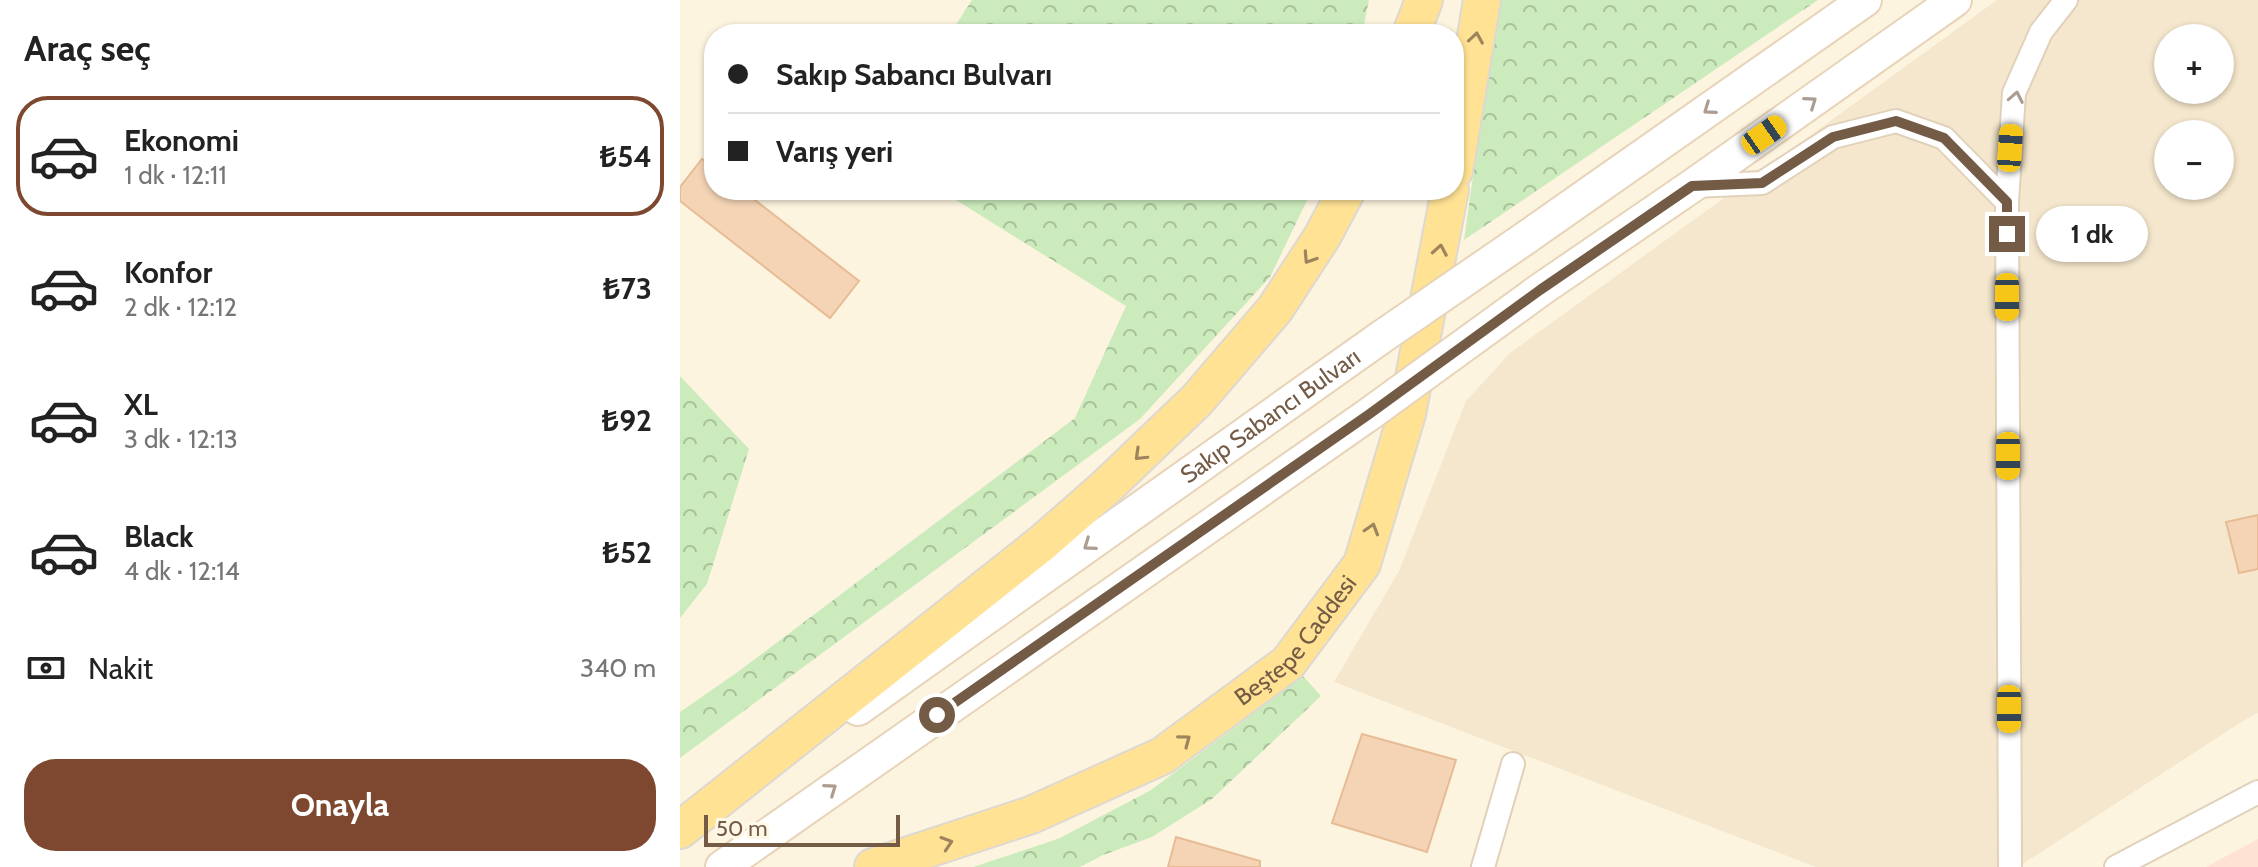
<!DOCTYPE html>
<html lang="tr">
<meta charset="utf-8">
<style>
:root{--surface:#fff;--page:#f2f2f2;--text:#222;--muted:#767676;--line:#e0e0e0;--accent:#7d482f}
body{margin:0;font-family:Cabin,sans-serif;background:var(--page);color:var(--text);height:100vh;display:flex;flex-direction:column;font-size:30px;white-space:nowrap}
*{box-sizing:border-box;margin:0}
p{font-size:26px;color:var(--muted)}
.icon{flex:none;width:44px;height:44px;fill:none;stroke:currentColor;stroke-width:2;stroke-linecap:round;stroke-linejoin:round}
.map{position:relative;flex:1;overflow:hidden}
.side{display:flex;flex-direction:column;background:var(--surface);width:680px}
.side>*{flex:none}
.banner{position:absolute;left:24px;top:24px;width:760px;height:176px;border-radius:32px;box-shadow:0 2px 6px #0004;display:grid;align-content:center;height:176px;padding:0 24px;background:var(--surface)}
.buttons{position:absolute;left:1474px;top:24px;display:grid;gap:16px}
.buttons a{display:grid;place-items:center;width:80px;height:80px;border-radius:50%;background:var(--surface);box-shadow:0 2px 6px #0004;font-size:40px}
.scale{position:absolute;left:24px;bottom:20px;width:196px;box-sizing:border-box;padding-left:8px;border:4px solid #745b46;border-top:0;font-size:22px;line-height:28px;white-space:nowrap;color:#745b46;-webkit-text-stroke:6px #fff8e6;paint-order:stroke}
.end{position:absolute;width:36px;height:36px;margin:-18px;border:10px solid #745b46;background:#fff;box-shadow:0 0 0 4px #fff}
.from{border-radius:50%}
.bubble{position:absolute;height:56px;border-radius:28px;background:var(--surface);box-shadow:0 2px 6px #0004;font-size:26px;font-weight:700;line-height:56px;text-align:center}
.car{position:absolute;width:24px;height:48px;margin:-24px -12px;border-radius:10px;box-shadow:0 0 6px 2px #0007;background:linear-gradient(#f5c518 24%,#345 0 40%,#f5c518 0 76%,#345 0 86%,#f5c518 0)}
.banner b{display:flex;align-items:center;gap:28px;height:76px;font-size:30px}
.banner b+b{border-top:2px solid var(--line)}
.banner i{width:20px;height:20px;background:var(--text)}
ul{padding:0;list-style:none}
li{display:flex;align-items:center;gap:24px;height:120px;margin:0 16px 12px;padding:0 8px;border:4px solid transparent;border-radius:32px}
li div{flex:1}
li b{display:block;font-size:30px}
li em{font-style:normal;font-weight:700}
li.active{border-color:var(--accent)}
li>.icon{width:72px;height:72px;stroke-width:1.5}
h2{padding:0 24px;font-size:36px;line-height:96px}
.pay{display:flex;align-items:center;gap:20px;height:88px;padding:0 24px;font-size:30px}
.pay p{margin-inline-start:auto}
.button{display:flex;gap:16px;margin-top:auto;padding:16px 24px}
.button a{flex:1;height:92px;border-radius:32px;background:var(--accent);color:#fff;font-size:32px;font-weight:700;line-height:92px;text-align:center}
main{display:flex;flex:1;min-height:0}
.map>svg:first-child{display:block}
.residential{fill:#f5e7cd;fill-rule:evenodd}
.commercial{fill:#fee3d2}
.forest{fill:url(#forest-crowns)}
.building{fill:#f4d4b5;stroke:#e7bc95;stroke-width:2}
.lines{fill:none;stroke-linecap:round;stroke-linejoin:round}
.minor-casing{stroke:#e1d1bb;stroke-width:26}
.secondary-casing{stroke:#e7d3b8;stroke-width:36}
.primary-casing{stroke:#ded8d3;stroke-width:40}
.minor{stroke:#fff;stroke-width:22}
.secondary{stroke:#fff;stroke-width:32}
.primary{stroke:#ffe294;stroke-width:36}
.secondary-bridge-casing{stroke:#e7d3b8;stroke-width:36;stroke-linecap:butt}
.secondary-bridge{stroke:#fff;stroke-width:32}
.oneway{stroke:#9e845d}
.oneway2{stroke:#ac9d90}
.route{stroke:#745b46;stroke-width:10}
.labels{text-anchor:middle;stroke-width:6;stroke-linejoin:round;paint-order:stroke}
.street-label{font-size:24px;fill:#745b46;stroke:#fff8e6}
</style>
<main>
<section class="side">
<h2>Araç seç</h2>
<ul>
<li class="active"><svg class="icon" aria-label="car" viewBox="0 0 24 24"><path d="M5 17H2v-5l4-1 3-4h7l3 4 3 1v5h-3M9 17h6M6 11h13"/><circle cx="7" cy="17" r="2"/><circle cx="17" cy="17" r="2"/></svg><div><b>Ekonomi</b><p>1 dk · 12:11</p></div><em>₺54</em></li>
<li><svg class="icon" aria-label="car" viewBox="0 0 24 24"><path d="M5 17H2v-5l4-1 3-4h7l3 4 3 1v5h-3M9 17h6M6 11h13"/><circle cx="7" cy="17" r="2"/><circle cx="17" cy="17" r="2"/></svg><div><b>Konfor</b><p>2 dk · 12:12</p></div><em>₺73</em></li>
<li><svg class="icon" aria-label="car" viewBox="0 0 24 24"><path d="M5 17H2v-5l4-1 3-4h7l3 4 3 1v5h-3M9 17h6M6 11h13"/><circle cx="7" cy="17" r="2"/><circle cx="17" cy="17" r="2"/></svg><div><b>XL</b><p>3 dk · 12:13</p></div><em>₺92</em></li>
<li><svg class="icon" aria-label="car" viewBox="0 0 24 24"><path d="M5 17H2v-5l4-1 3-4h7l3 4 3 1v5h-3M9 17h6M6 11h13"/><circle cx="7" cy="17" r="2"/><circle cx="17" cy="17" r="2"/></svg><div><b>Black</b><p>4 dk · 12:14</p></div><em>₺52</em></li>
</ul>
<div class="pay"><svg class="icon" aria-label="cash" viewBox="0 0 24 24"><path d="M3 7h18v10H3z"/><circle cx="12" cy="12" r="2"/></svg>Nakit<p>340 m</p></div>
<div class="button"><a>Onayla</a></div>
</section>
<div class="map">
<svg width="1578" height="867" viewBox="0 0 1578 867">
<defs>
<pattern id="forest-crowns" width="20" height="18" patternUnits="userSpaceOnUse" patternTransform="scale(2)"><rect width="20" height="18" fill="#cbebbd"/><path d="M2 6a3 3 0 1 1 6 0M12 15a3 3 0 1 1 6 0" fill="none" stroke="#a9c19b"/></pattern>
</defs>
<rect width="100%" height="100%" fill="#fdf4df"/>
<!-- residential -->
<path class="residential" d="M1317 0H1578V713L1563 721 1338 867H1136L654 682 719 571 786 401 830 353ZM1488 38H1540V90H1488ZM1488 134H1540V186H1488Z"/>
<!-- commercial -->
<path class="commercial" d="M1578 839V867H1526Z"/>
<!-- forest -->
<path class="forest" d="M292 0H689L682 34H270Z
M818 0H1138L784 240Z
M260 190H632L590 277 460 419 0 758V712L59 671 395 418 446 306Z
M0 376 69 449 27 584 0 618Z
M623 676 641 696 532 799 472 837 423 855 400 867H293L378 839 471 790Z"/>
<!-- building -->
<path class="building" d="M22 159 34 168V190H62L179 281 150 318 0 201V187Z
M1578 515V569L1559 573 1546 522Z
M682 734 776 760 747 852 652 823Z
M496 837 580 861V867H488Z"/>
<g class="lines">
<!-- minor casing -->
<g class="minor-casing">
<path id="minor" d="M1014 186 1082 183 1153 137 1216 121 1264 138 1327 202
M803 867 833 764
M1330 867 1327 202 1334 93 1361 32 1386 0
M1436 867 1578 792"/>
</g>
<!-- secondary casing -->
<g class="secondary-casing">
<g id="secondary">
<path d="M847 237 1185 0"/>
<path d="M860 290 1012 186 1275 0"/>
<path id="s1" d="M178 709 700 338"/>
<path d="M42 867 688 415"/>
</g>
</g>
<!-- primary casing -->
<g class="primary-casing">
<g id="primary">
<path d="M731 34 744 0"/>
<path d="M774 171 802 0"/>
<path d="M0 830 361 544 425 488 517 400 595 309 642 237 667 190"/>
<path id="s2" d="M193 867 351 815 482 756 608 663 682 564 727 414 770 190"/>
</g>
</g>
<!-- minor -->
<use href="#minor" class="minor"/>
<!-- secondary -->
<use href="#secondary" class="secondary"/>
<!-- primary -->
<use href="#primary" class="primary"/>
<!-- secondary-bridge casing -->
<g class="secondary-bridge-casing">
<path id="secondary-bridge" d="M700 338 847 237
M688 415 860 290"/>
</g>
<!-- secondary-bridge -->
<use href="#secondary-bridge" class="secondary-bridge"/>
</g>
<!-- one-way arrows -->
<defs><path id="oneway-chevron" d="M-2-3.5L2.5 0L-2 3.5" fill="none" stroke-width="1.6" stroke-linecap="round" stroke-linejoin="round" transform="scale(2)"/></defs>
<g class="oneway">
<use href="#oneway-chevron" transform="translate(796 38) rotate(-81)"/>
<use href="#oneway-chevron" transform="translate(760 250) rotate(-80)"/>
<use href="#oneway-chevron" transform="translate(629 258) rotate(123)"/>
<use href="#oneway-chevron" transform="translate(460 455) rotate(136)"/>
<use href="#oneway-chevron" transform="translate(692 529) rotate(-73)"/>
<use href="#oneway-chevron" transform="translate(505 740) rotate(-37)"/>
<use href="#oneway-chevron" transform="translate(267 843) rotate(-18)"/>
</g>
<g class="oneway2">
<use href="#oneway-chevron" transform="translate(1336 97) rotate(-79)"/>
<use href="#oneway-chevron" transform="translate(1131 102) rotate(-35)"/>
<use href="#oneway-chevron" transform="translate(1029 109) rotate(145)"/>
<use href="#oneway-chevron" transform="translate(409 545) rotate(145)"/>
<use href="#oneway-chevron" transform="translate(151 789) rotate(-35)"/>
</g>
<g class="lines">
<!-- route -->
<path class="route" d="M257 715 688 415 860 290 1012 186 1082 183 1153 137 1216 121 1264 138 1327 202V234"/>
</g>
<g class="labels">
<!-- street labels -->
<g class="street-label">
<text dy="8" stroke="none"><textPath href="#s1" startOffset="506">Sakıp Sabancı Bulvarı</textPath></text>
<text dy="8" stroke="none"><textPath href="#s2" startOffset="488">Beştepe Caddesi</textPath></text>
</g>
</g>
</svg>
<div class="buttons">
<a>+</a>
<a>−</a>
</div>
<div class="scale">50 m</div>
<i class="end from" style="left:257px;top:715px"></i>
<i class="end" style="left:1327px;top:234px"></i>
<div class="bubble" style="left:1356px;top:206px;width:112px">1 dk</div>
<i class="car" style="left:1084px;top:135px;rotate:55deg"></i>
<i class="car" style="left:1330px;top:148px;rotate:4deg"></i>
<i class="car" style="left:1327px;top:297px;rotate:180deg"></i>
<i class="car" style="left:1328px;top:456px;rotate:180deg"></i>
<i class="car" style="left:1329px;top:709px;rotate:180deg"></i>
<div class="banner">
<b><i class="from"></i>Sakıp Sabancı Bulvarı</b>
<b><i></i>Varış yeri</b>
</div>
</div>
</main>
